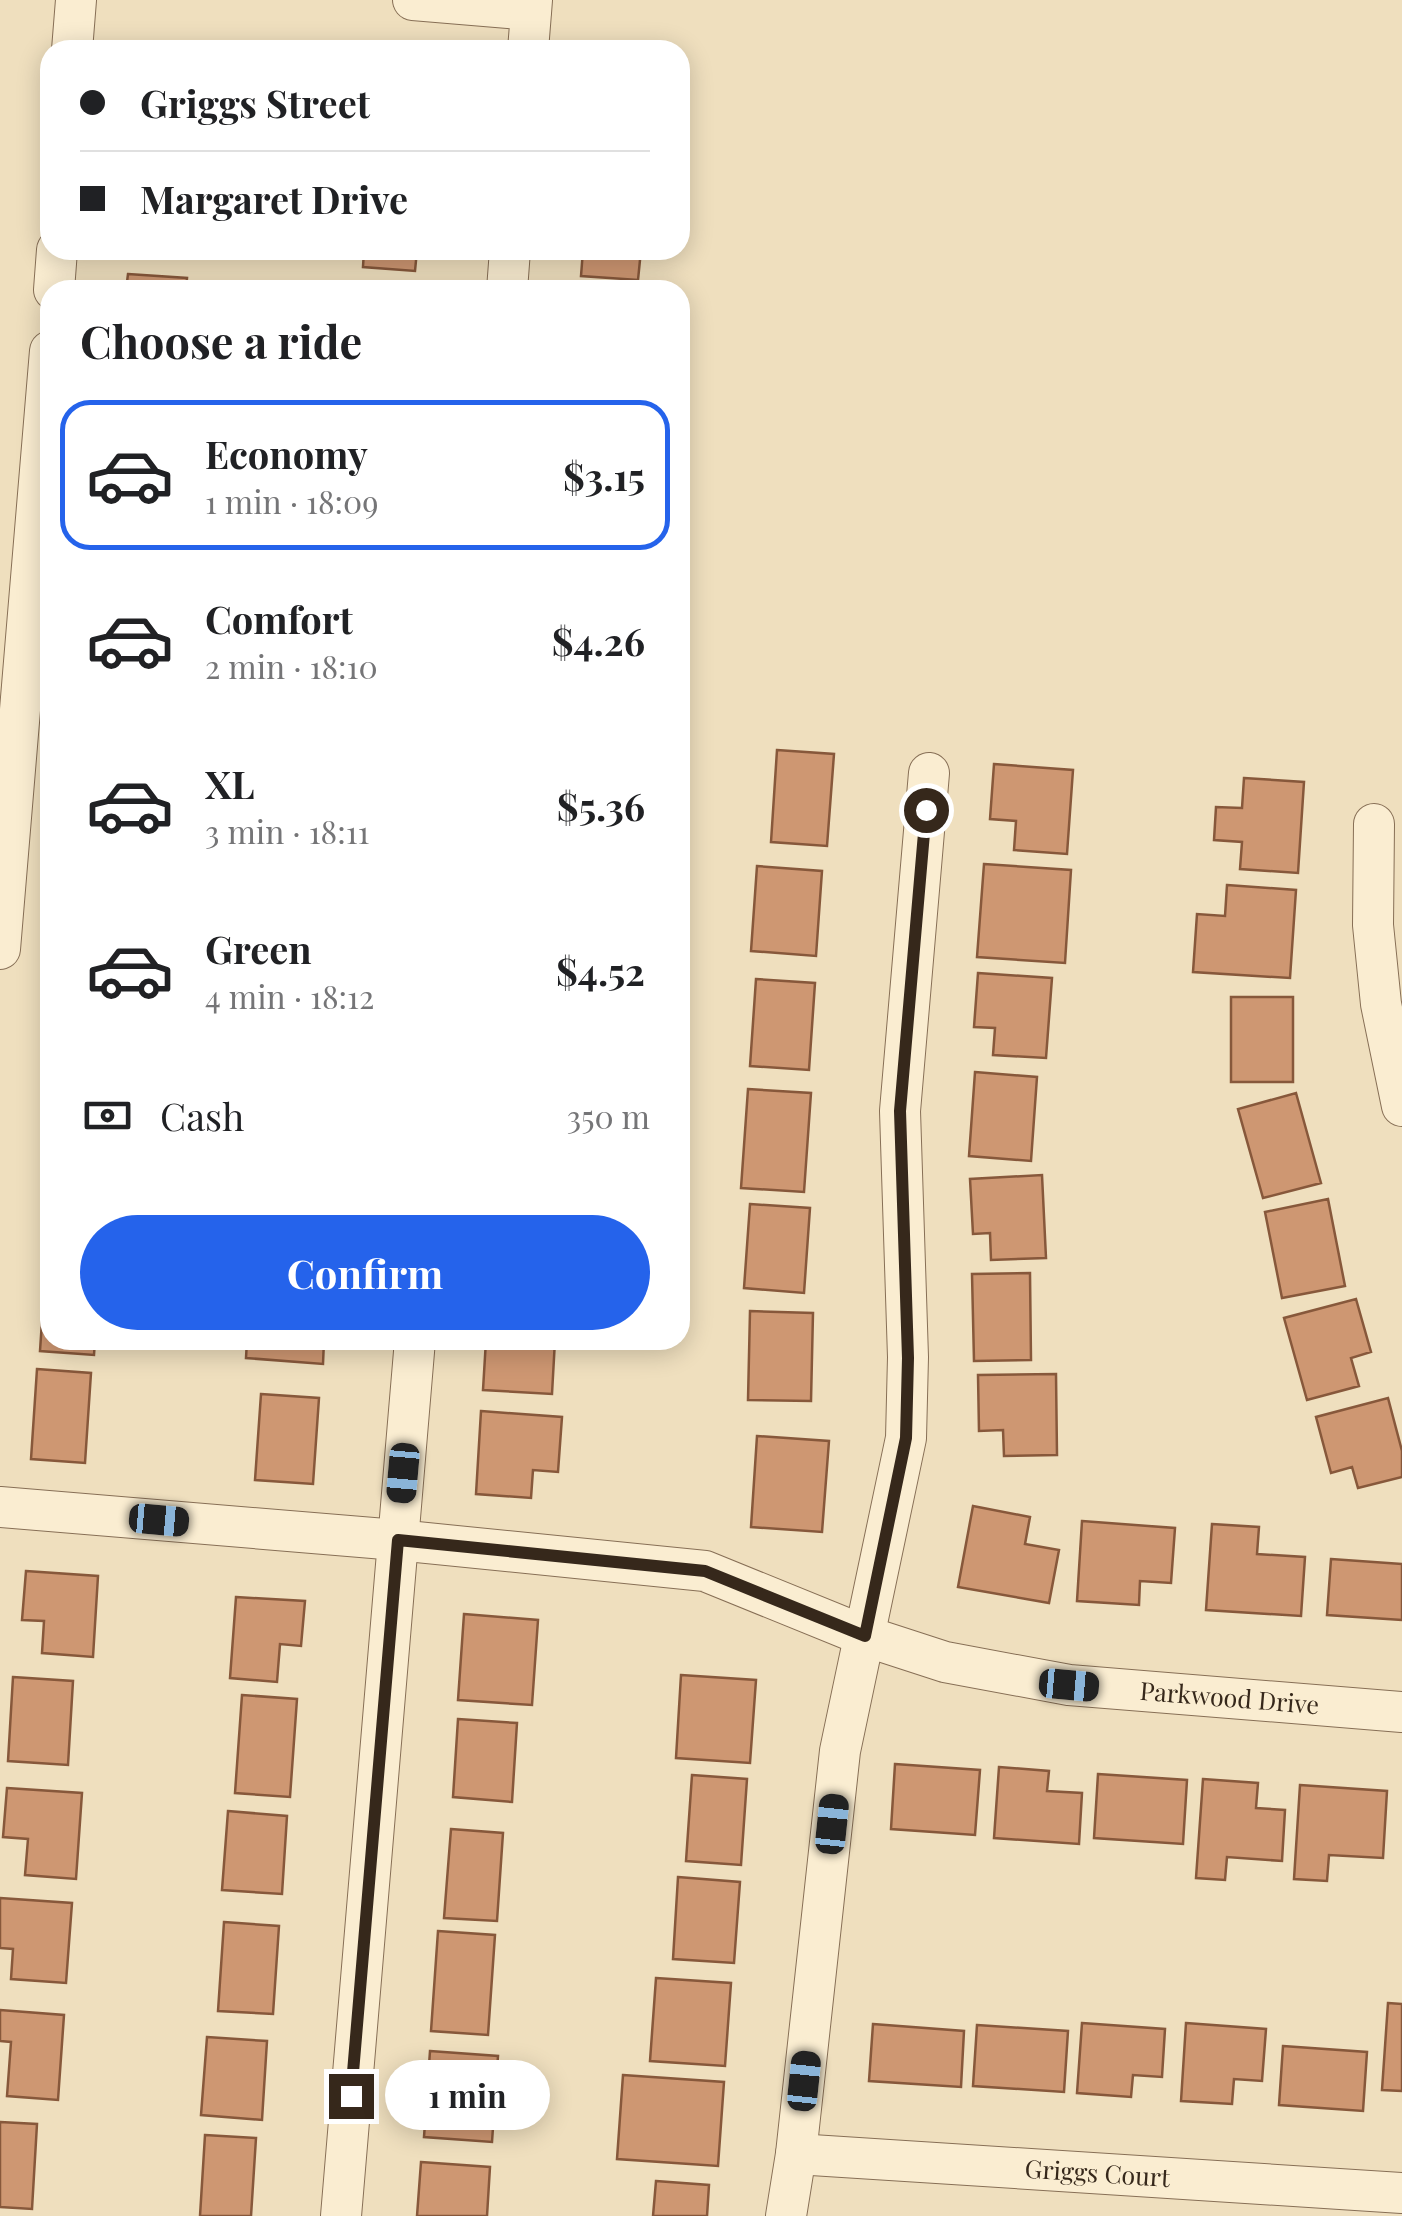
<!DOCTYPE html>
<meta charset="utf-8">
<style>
:root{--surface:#fff;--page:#f6f6f6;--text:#202124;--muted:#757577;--line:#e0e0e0;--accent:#2563eb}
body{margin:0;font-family:"Playfair Display",serif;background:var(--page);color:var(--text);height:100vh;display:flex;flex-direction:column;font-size:38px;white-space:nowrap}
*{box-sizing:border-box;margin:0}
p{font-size:32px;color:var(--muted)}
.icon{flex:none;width:55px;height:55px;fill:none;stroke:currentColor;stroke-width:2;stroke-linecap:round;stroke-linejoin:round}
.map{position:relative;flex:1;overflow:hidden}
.details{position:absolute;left:40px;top:280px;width:650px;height:1070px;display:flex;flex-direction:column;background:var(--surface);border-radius:30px;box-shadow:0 5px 25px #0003}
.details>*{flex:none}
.guide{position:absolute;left:40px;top:40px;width:650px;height:220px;border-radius:30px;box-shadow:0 5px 25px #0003;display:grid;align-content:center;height:220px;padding:0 40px;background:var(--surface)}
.end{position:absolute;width:45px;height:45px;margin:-22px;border:12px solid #36281b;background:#fff;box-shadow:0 0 0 5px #fff}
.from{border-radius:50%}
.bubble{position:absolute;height:70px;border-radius:35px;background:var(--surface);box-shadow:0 5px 25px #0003;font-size:32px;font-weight:700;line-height:70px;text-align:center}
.car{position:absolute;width:30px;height:60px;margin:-30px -15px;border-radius:12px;box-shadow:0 0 8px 2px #0007;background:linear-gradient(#222 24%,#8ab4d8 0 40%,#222 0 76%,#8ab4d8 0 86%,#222 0)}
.guide b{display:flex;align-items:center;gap:35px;height:95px;font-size:38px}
.guide b+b{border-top:2px solid var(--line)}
.guide i{width:25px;height:25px;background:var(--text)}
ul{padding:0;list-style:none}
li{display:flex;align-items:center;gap:30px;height:150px;margin:0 20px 15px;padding:0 20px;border:5px solid transparent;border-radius:30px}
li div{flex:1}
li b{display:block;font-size:38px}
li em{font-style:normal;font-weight:700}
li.current{border-color:var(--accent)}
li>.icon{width:90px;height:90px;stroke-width:1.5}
h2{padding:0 40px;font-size:45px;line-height:120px}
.pay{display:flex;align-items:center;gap:25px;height:110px;padding:0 40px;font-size:38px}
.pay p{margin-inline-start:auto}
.primary-button{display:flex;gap:20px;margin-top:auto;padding:20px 40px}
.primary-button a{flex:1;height:115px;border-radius:60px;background:var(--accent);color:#fff;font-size:40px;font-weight:700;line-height:115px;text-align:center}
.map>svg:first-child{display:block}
.building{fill:#ce9772;stroke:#87583b;stroke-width:2.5}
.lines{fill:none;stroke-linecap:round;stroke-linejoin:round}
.minor-casing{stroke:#876f56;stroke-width:42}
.minor{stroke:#faedd1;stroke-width:40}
.route{stroke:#36281b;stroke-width:12}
.labels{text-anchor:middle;stroke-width:8;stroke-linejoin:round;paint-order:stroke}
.street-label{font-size:25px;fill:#36281b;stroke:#f6eace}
</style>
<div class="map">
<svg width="1402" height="2216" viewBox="0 0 1402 2216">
<rect width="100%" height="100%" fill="#efdfbe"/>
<!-- building -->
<path class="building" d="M364 250H417L415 271 363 267Z
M583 250H641L638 280 581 276Z
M128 274 187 278 186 290H126Z
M777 750 834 754 827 846 771 842Z
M994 764 1073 770 1067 854 1014 850 1016 821 990 819Z
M1244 778 1304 782 1298 873 1240 869 1242 842 1214 840 1216 807 1242 808Z
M984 864 1071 870 1065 963 977 957Z
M757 866 822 871 816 956 751 951Z
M1227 885 1296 890 1290 978 1193 972 1197 914 1225 916Z
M978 973 1052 978 1046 1058 993 1055 995 1028 974 1027Z
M756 979 815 983 809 1070 750 1066Z
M1231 997H1293V1082H1231Z
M975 1072 1037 1077 1031 1161 969 1156Z
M748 1089 811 1093 804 1192 741 1188Z
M1296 1093 1321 1183 1263 1198 1238 1109Z
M1042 1175 1046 1258 991 1260 990 1233 973 1234 970 1179Z
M1328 1199 1345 1286 1282 1298 1265 1212Z
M750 1204 810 1208 804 1293 744 1288Z
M46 1261H50V1340H95L94 1355 40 1351Z
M1030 1273 1031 1360 974 1361 972 1274Z
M1356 1299 1371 1352 1351 1358 1359 1386 1307 1400 1284 1318Z
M750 1311 813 1313 811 1401 748 1400Z
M247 1340H324L323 1364 246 1358Z
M486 1340H555L552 1394 483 1390Z
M37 1369 91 1373 85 1463 31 1459Z
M1056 1374 1057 1455 1004 1456 1003 1430 979 1431 978 1375Z
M261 1394 319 1398 313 1484 255 1480Z
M1388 1398 1402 1451V1477L1358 1488 1352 1467 1331 1473 1316 1417Z
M481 1411 562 1417 558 1472 533 1470 531 1498 476 1494Z
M757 1436 829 1441 822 1532 751 1527Z
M973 1506 1030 1517 1025 1544 1059 1550 1049 1603 958 1587Z
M1082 1521 1175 1528 1171 1583 1140 1581 1139 1605 1077 1601Z
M1212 1524 1259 1527 1257 1554 1305 1557 1301 1616 1206 1610Z
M1331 1559 1402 1564V1620L1327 1615Z
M26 1571 98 1576 93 1657 42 1653 44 1621 22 1620Z
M236 1597 305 1601 301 1646 280 1644 277 1682 230 1678Z
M464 1614 538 1620 532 1705 458 1700Z
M681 1675 756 1680 750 1763 676 1758Z
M13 1677 73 1681 68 1765 8 1761Z
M242 1695 297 1699 290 1797 235 1793Z
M458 1719 517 1723 512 1802 453 1797Z
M895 1764 980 1770 975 1835 891 1829Z
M999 1767 1049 1771 1047 1791 1082 1793 1079 1844 994 1838Z
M1098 1774 1187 1780 1183 1844 1094 1838Z
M692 1775 747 1779 741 1865 686 1861Z
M1203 1779 1258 1783 1256 1808 1285 1810 1282 1861 1227 1857 1225 1880 1196 1878Z
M1300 1785 1387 1791 1383 1858 1329 1855 1327 1881 1294 1879Z
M7 1788 82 1793 76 1879 25 1875 28 1839 3 1837Z
M228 1811 287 1816 282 1894 222 1890Z
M451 1829 503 1833 497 1921 444 1918Z
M678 1877 740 1882 734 1963 673 1959Z
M0 1898 72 1903 66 1983 11 1979 13 1949 0 1948Z
M224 1922 279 1926 273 2014 218 2011Z
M438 1931 495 1935 488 2035 431 2031Z
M656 1978 731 1983 725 2066 650 2061Z
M1388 2003 1402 2004V2091L1382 2090Z
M0 2010 64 2015 58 2100 7 2096 11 2042 0 2041Z
M1082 2023 1165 2029 1162 2077 1133 2075 1131 2097 1077 2093Z
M1186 2023 1266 2029 1262 2081 1234 2079 1232 2104 1181 2101Z
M873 2024 964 2031 961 2087 869 2081Z
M977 2025 1068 2031 1064 2092 973 2086Z
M207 2037 267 2041 262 2120 201 2115Z
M1283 2046 1367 2052 1363 2111 1279 2105Z
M430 2051 498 2056 492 2142 424 2137Z
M623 2075 724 2082 718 2166 617 2159Z
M0 2122 37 2124 32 2209 0 2207Z
M205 2135 256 2138 251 2216H200Z
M421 2162 490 2167 487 2216H417Z
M656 2181 709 2185 707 2216H653Z"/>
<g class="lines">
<!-- minor casing -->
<g class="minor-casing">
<g id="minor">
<path d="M413 0 531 10"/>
<path d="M72 50 76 0"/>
<path d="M528 50 532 0"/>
<path d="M54 290 57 250"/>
<path d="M507 290 510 250"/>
<path d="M1374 824 1373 925 1381 1004 1402 1106"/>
<path d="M0 949 50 351"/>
<path id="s1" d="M0 1507 397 1540 705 1571 865 1636 945 1662 1069 1685 1402 1712"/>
<path id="s2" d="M796 2154 1402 2193"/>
<path d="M341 2216 415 1340"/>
<path d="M786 2216 796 2154 840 1751 906 1438 908 1357 900 1111 929 773"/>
</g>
</g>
<!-- minor -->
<use href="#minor" class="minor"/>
</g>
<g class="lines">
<!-- route -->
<path class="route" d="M351 2096 398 1540 705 1571 865 1636 906 1438 908 1358 900 1111 926 810"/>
</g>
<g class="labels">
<!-- street labels -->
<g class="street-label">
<text dy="9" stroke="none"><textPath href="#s1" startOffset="1252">Parkwood Drive</textPath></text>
<text dy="9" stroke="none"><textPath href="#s2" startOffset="302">Griggs Court</textPath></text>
</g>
</g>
</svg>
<i class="end from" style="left:926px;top:810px"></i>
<i class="end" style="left:351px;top:2096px"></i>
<div class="bubble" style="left:385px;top:2060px;width:165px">1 min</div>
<i class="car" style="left:403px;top:1473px;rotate:185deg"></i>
<i class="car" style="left:159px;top:1520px;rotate:95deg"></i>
<i class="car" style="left:1069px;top:1685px;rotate:95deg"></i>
<i class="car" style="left:832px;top:1824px;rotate:6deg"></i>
<i class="car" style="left:804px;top:2081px;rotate:6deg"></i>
<div class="guide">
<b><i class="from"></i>Griggs Street</b>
<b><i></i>Margaret Drive</b>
</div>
<section class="details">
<h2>Choose a ride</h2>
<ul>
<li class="current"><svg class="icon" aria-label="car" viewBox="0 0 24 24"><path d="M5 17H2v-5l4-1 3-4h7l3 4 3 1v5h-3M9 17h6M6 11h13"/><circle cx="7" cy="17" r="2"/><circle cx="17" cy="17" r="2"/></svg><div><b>Economy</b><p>1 min · 18:09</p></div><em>$3.15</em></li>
<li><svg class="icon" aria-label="car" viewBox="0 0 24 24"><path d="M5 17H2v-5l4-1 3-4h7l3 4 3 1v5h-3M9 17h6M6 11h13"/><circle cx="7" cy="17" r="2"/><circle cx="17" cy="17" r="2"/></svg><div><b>Comfort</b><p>2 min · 18:10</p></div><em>$4.26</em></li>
<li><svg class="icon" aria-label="car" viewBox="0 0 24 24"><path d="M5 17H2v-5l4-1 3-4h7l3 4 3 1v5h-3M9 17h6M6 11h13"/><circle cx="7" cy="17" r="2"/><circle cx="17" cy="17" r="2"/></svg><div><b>XL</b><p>3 min · 18:11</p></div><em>$5.36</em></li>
<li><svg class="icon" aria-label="car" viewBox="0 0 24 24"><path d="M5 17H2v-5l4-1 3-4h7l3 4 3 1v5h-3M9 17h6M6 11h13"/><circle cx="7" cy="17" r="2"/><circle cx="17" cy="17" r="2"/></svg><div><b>Green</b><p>4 min · 18:12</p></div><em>$4.52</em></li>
</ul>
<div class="pay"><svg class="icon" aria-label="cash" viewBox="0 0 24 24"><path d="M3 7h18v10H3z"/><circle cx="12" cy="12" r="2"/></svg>Cash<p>350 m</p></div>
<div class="primary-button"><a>Confirm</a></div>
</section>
</div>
